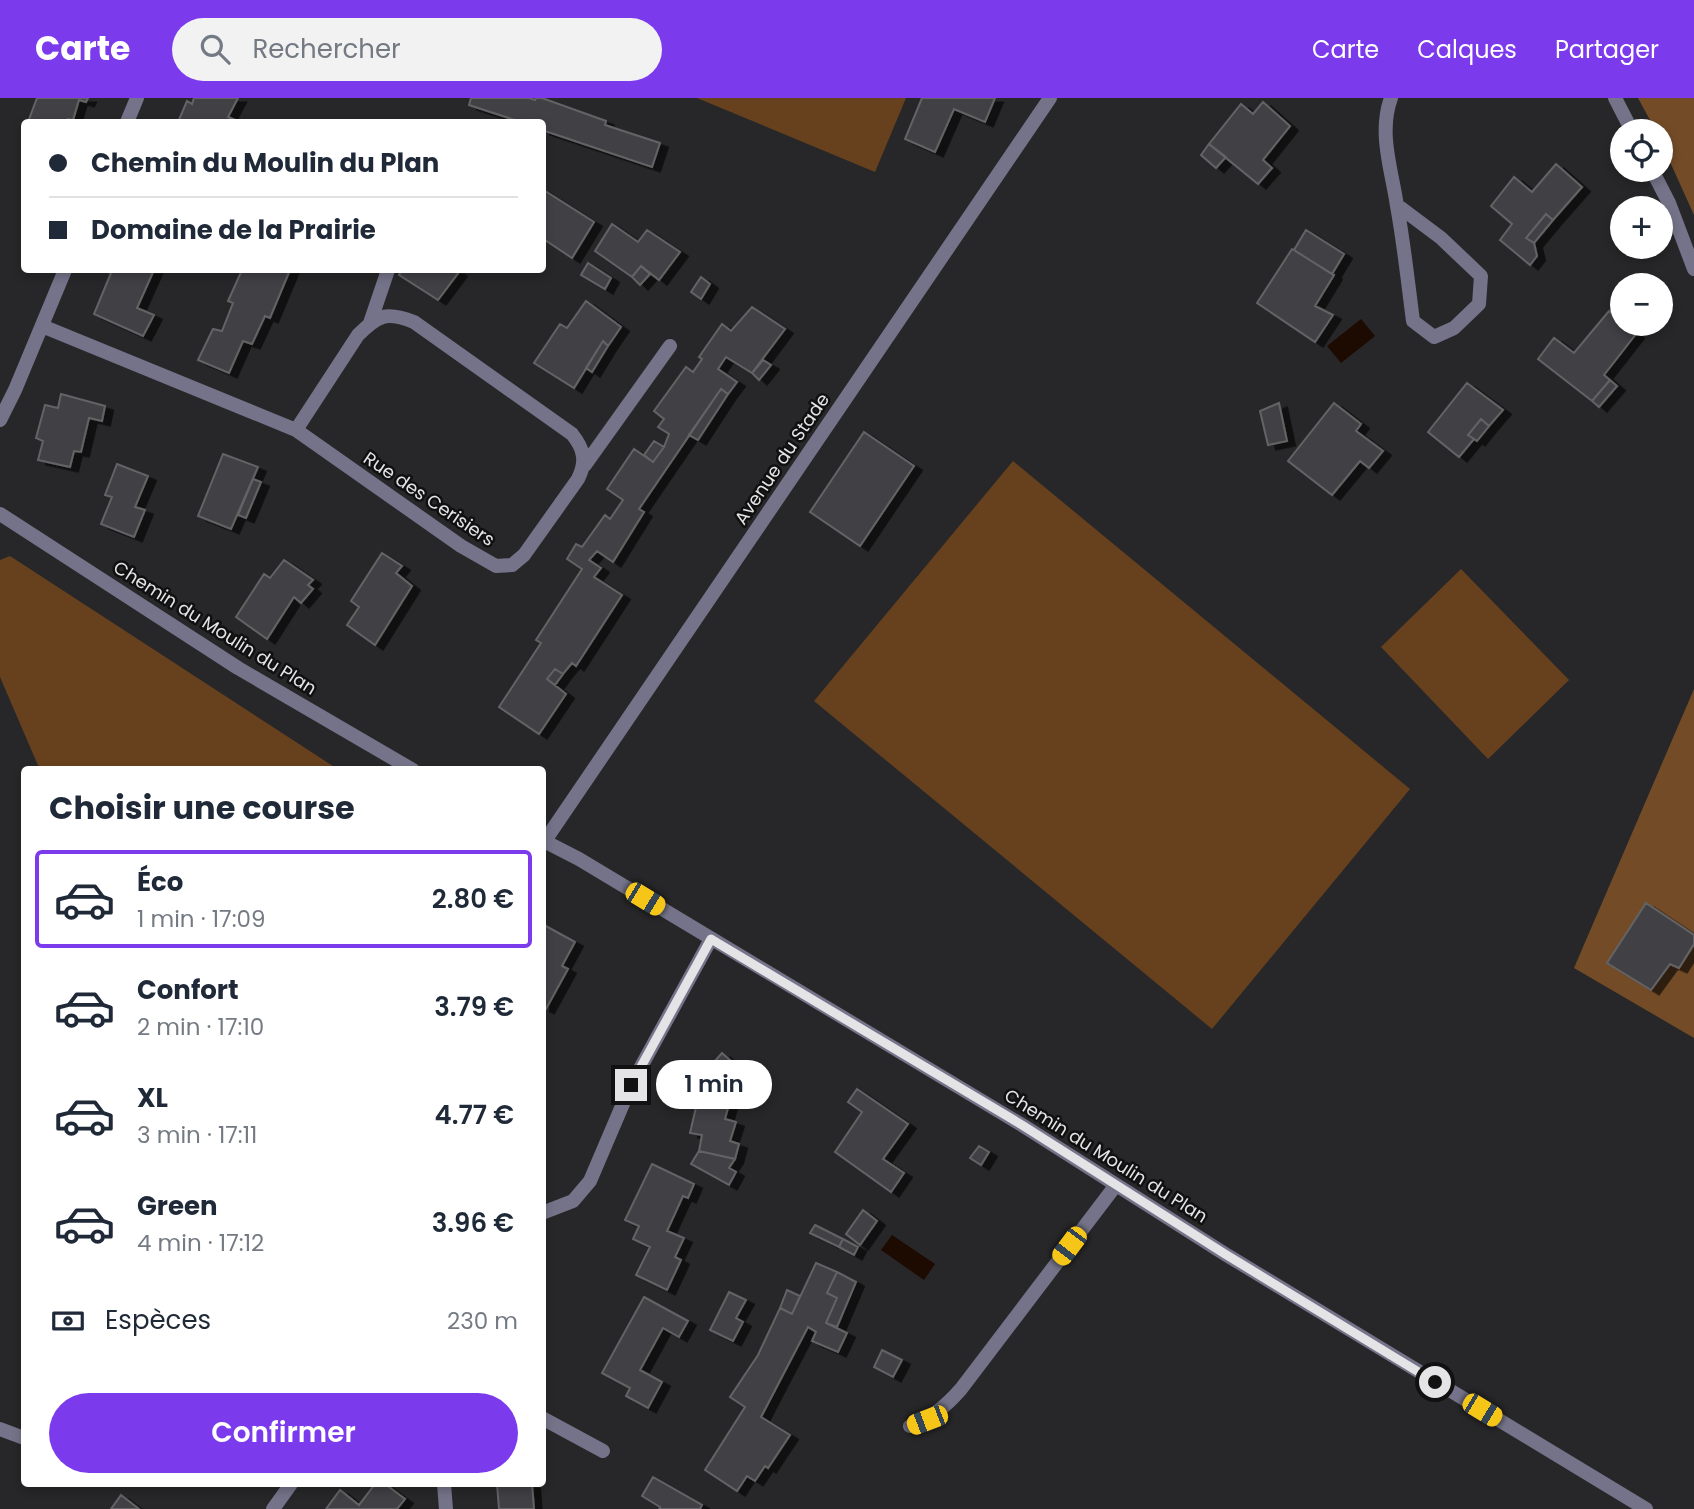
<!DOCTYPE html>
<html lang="fr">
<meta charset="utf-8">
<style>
:root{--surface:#fff;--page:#f2f2f3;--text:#1f2937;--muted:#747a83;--line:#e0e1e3;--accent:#7c3aed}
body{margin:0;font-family:Poppins,sans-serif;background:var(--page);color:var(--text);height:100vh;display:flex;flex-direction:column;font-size:26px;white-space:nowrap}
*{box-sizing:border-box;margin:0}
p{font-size:23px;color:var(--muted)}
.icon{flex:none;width:38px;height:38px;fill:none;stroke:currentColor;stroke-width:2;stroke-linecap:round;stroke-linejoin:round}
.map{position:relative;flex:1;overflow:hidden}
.panel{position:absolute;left:21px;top:668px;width:525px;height:721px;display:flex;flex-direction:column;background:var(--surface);border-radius:7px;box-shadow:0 4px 10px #0003}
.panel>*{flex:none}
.top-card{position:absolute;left:21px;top:21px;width:525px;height:154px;border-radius:7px;box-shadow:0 4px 10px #0003;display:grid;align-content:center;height:154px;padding:0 28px;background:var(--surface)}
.controls{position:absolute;left:1610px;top:21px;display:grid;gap:14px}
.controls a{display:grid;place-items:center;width:63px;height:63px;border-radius:50%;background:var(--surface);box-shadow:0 4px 10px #0003;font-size:35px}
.end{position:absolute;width:32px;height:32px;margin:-16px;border:9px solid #e4e4e6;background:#111;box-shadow:0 0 0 4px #111}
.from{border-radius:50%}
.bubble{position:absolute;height:49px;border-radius:24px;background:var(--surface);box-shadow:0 4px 10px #0003;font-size:23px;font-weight:600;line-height:49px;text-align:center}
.car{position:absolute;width:21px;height:42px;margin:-21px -10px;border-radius:9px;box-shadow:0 0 5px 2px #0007;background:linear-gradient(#f5c518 24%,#345 0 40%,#f5c518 0 76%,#345 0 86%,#f5c518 0)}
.top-card b{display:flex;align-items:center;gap:24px;height:66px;font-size:26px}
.top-card b+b{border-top:2px solid var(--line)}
.top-card i{width:18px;height:18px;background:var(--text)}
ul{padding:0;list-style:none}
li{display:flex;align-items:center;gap:21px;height:98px;margin:0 14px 10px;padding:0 14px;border:4px solid transparent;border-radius:7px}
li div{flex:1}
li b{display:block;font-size:26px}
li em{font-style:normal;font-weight:600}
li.active{border-color:var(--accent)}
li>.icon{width:63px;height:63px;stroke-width:1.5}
h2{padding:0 28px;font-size:32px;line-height:84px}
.pay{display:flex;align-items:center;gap:18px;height:77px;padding:0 28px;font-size:26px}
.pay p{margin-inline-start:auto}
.primary-button{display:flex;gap:14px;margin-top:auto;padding:14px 28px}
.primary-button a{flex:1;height:80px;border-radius:42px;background:var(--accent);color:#fff;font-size:28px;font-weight:600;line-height:80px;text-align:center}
header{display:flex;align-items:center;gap:42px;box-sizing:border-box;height:98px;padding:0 35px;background:var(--accent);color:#fff}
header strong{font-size:33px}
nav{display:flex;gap:38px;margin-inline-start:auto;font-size:24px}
.search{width:490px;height:63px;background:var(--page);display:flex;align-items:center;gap:18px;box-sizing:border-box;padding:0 24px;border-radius:38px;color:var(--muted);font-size:26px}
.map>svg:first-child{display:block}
.green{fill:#67411e}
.forest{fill:#734b27}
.water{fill:#1d0a00}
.building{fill:#414144;stroke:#636365;stroke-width:2;filter:url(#shadow)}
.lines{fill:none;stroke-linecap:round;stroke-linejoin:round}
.minor{stroke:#747389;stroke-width:14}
.route{stroke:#e4e4e6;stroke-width:9}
.labels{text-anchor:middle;stroke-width:5;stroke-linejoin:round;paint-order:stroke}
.street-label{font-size:18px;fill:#e4e4e6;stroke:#101011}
</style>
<header>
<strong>Carte</strong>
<div class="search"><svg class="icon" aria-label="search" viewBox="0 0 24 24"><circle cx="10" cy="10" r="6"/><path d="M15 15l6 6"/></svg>Rechercher</div>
<nav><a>Carte</a><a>Calques</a><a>Partager</a></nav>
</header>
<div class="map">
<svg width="1694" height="1411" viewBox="0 0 1694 1411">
<defs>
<filter id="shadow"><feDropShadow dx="8" dy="4.5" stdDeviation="0" flood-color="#0009"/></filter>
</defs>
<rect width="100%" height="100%" fill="#272729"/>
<!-- green -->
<path class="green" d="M697 0H906L875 74Z
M1013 363 1410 691 1212 931 814 603Z
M10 458 339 672H40L0 579V462Z
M1461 471 1569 582 1488 661 1381 549Z"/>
<!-- forest -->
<path class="forest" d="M1638 0H1694V117L1661 44V33H1656Z
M1694 591V940L1574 870Z"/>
<!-- water -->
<path class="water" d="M1361 221 1375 238 1341 265 1327 248Z
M892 1137 935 1166 924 1182 881 1152Z"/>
<!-- building -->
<path class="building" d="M37 0H88L86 4 79 2 73 22 68 21 66 24H28Z
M194 0H238L228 19 240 24H178L187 3 192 6Z
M471 0H529L535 2 536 0H542L606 23 605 27 660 45 652 69 542 32V24H521L469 7Z
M922 0H995L985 24 954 11 935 54 905 41Z
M1263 4 1290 28 1263 62 1272 70 1258 86 1209 46 1241 6 1253 16Z
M1209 46 1226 59 1216 70 1201 57Z
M1556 66 1582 89 1553 122 1546 116 1526 140 1534 145 1537 158 1530 167 1500 142 1512 126 1491 108 1514 79 1532 94Z
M542 91 594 124 572 160 542 140Z
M1546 116 1553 122 1534 145 1526 140Z
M612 126 638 144 647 132 680 154 659 182 641 168 632 179 595 153Z
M1306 132 1344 156 1332 176 1294 152Z
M1292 151 1334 177 1315 208 1333 217 1315 244 1257 205Z
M588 165 611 180 605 191 581 177Z
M641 168 650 176 640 187 632 179Z
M102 172H154L137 210 154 217 143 238 94 216 111 175Z
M242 172H290L270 220 265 218 252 246 243 243 229 275 198 262 213 231 222 233 233 205 228 203Z
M402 172H456L459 174 438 202 399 177Z
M701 179 710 186 701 201 691 194Z
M586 203 621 229 608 248 603 243 574 290 534 265 560 226 567 230Z
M752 209 785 231 752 275 726 259 718 271 737 284 728 296 721 291 639 411 644 414 613 464 597 453 589 462 601 470 594 479 622 497 576 568 572 565 563 576 555 571 547 581 566 596 539 636 499 609 541 545 536 542 582 471 567 461 576 446 582 449 605 417 610 421 623 402 607 391 634 351 653 364 664 349 669 336 658 329 664 321 654 313 686 269 693 274 702 261 699 259 722 226 731 233Z
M1609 213 1636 236 1604 277 1610 282 1592 303 1538 261 1554 240 1574 255Z
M603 243 608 248 592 274 586 270Z
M763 262 771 267 759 282 752 275Z
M1610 282 1617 288 1599 309 1592 303Z
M1467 285 1503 312 1489 328 1481 321 1468 337 1474 341 1459 359 1428 334Z
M721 291 728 296 698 342 689 337Z
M61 296 105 308 102 323 89 320 81 354 74 353 70 369 38 362 43 343 36 340 45 307 58 310Z
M1279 305 1287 343 1268 347 1260 313Z
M1334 305 1361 326 1356 333 1383 353 1369 370 1360 363 1332 397 1288 363Z
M1481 321 1489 328 1477 343 1468 337Z
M864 334 914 368 860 448 810 414Z
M654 343 664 349 653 364 644 357Z
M223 356 258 369 231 431 198 418Z
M117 366 148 378 135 409 145 412 134 439 101 426 112 399 105 397Z
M253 381 261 384 246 420 238 417Z
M382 455 402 468 396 475 412 488 375 547 347 527 359 509 351 503Z
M284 462 313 482 308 487 313 491 301 505 294 499 267 541 236 519 264 476 270 480Z
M555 571 563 576 555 587 547 581Z
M1646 805 1694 837V846L1679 870 1670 866 1651 892 1607 865Z
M544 827 575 844 562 868 568 871 546 911 542 909Z
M722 955 749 979 731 999 725 1021 736 1024 730 1043 739 1046 735 1061 699 1053 702 1037 690 1035 700 992 694 987Z
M857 991 908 1026 883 1061 904 1075 891 1094 835 1054 862 1014 848 1004Z
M979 1048 989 1054 981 1067 970 1060Z
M699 1053 735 1061 729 1070 736 1074 729 1087 691 1066Z
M652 1066 694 1086 688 1100 683 1098 667 1133 684 1140 675 1159 681 1162 667 1192 636 1177 650 1149 633 1141 639 1128 625 1122Z
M863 1112 877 1123 860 1147 846 1136Z
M815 1127 843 1141 839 1149 810 1135Z
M843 1141 858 1149 854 1157 839 1149Z
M816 1165 837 1174 827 1195 837 1200 826 1225 847 1235 838 1254 812 1243 816 1234 808 1229 761 1319 790 1337 768 1370 765 1368 755 1383 747 1378 737 1393 705 1372 745 1309 730 1299 758 1257 780 1210 792 1216Z
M837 1174 856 1184 837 1229 826 1225 837 1200 827 1195Z
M787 1192 800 1198 792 1216 780 1210Z
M729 1194 746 1202 736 1220 743 1224 733 1243 710 1232Z
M644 1199 688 1223 679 1239 663 1230 640 1272 662 1284 648 1310 626 1298 630 1290 602 1275Z
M882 1252 902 1262 893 1279 874 1269Z
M653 1379 702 1407 700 1411H659L660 1409 642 1398Z
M375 1386H385L405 1401 397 1411H326L340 1392 359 1407Z
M497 1386H532L534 1411H499Z
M121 1397 139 1411H111Z"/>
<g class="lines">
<!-- minor -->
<path class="minor" d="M1391 0C1378 35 1392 73 1397 108 1404 146 1408 185 1413 223L1434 239 1454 230 1479 206 1481 178 1441 140 1397 107
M1615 0 1632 33
M127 24 137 0
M1652 72 1669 105 1694 171
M370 225 388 172
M42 228 296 332 461 448 496 468 512 467 524 457 578 381C587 363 584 351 572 336L414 224C386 213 378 217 358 237L296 332
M0 322 15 292 65 172
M585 367 670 248
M0 416 238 570 413 672
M542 742 579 761 1022 1027 1225 1156 1646 1411
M542 747 1050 0
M542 1115 573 1103 590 1083 631 987 711 841
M542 1320 603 1353
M910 1328C932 1320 946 1308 961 1291L1116 1087
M0 1331 24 1340
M444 1386 446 1411
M273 1411 291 1386"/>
</g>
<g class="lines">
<!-- route -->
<path class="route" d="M631 987 711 841 1022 1027 1225 1156 1435 1284"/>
</g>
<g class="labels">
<!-- street labels -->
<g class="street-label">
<text transform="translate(782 361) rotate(-56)" y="6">Avenue du Stade</text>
<text transform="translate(429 401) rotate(34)" y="6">Rue des Cerisiers</text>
<text transform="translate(215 530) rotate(32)" y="6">Chemin du Moulin du Plan</text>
<text transform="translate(1106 1058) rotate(32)" y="6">Chemin du Moulin du Plan</text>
</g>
</g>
</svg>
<div class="controls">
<a><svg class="icon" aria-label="locate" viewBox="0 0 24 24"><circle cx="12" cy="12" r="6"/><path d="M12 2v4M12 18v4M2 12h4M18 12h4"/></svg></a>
<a>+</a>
<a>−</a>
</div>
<i class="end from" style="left:1435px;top:1284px"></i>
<i class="end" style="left:631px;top:987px"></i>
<div class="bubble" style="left:656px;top:962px;width:116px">1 min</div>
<i class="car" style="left:645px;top:801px;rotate:121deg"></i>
<i class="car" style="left:1069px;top:1148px;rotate:217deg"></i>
<i class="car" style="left:1482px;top:1312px;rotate:121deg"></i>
<i class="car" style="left:927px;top:1322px;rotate:249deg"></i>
<div class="top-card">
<b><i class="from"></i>Chemin du Moulin du Plan</b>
<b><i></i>Domaine de la Prairie</b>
</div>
<section class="panel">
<h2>Choisir une course</h2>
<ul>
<li class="active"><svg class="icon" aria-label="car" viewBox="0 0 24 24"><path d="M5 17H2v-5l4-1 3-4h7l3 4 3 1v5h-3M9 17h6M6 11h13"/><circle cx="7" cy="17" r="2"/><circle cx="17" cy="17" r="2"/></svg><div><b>Éco</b><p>1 min · 17:09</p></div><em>2.80 €</em></li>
<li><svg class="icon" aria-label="car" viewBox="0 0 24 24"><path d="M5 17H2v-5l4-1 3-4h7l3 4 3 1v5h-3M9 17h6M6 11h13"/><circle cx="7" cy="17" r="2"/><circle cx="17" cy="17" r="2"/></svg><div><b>Confort</b><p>2 min · 17:10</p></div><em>3.79 €</em></li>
<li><svg class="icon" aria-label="car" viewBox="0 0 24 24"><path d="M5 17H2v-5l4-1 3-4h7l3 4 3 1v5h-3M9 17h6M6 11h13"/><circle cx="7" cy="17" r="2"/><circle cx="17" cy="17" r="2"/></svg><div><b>XL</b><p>3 min · 17:11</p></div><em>4.77 €</em></li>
<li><svg class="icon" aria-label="car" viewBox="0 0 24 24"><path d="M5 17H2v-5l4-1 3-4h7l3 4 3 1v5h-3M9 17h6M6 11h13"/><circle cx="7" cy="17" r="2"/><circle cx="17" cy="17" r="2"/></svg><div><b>Green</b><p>4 min · 17:12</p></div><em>3.96 €</em></li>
</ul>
<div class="pay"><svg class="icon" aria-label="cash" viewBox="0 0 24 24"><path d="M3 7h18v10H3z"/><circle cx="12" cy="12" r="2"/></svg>Espèces<p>230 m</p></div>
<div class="primary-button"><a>Confirmer</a></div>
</section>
</div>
